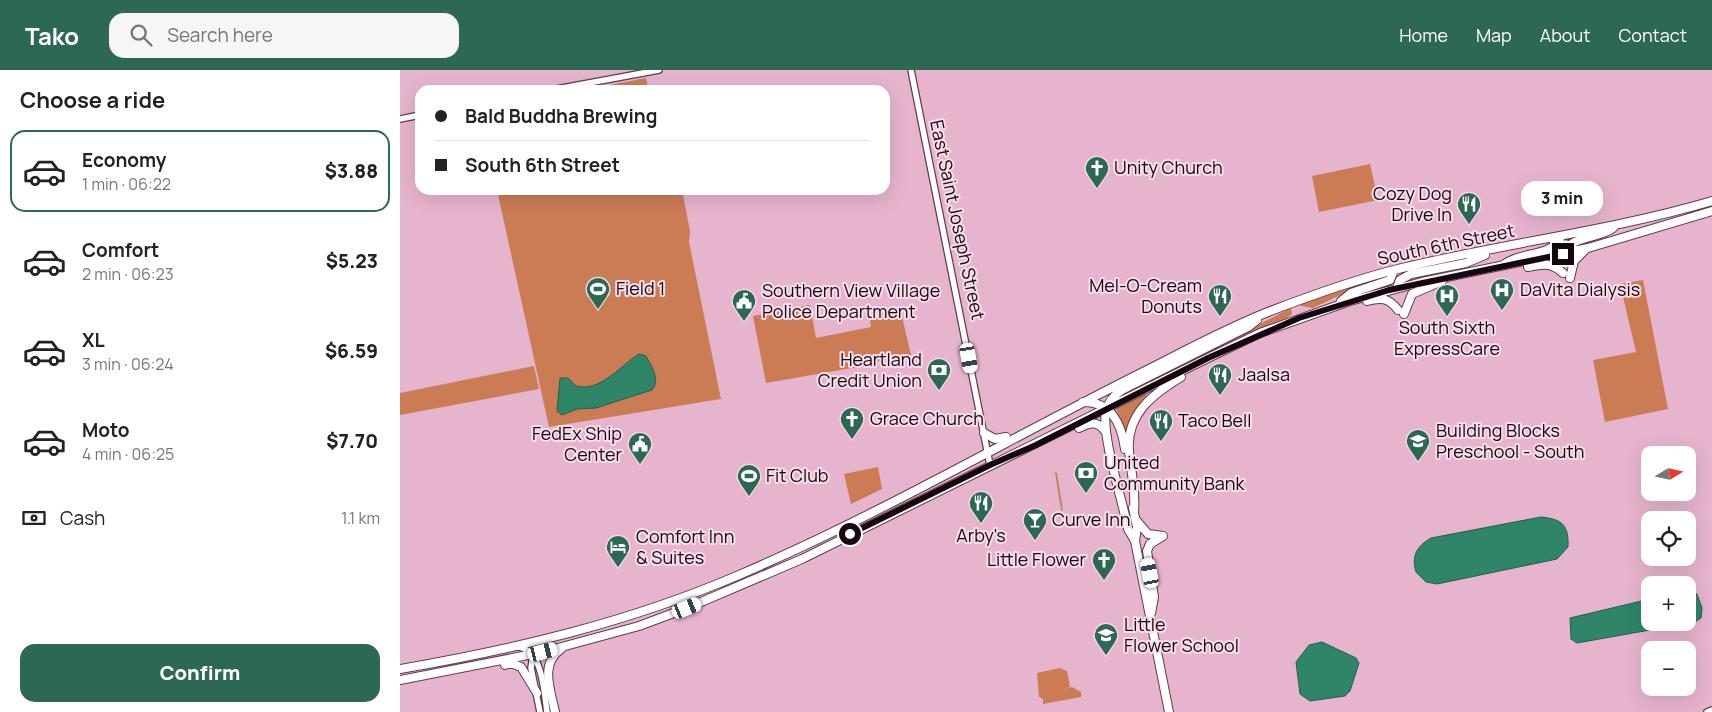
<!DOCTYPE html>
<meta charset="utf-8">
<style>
:root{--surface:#fff;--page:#f6f6f6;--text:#222;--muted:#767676;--line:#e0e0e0;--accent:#2d6853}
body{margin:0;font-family:Manrope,sans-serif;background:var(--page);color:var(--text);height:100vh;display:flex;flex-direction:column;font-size:19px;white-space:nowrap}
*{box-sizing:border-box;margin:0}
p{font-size:16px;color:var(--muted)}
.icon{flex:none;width:28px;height:28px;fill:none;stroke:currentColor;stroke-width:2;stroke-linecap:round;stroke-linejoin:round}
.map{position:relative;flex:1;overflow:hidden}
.sheet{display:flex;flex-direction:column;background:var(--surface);width:400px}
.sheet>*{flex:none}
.banner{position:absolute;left:15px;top:15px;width:475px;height:110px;border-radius:15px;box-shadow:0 5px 20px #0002;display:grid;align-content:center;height:110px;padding:0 20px;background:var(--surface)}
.needle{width:32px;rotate:80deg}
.fabs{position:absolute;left:1241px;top:376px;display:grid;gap:10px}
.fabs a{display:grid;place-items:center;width:55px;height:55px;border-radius:10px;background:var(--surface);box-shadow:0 5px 20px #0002;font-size:25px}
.end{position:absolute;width:22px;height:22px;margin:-11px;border:6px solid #16060f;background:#fff;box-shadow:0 0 0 2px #fff}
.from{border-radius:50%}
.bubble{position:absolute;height:35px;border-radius:15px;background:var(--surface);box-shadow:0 5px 20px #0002;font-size:16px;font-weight:800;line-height:35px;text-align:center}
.car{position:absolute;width:15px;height:30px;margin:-15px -8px;border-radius:6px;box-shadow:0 0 4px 1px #0007;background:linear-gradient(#fff 24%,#345 0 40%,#fff 0 76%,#345 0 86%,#fff 0)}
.banner b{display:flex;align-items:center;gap:18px;height:48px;font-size:19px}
.banner b+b{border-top:1px solid var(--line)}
.banner i{width:12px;height:12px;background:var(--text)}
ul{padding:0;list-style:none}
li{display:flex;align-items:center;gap:15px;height:82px;margin:0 10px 8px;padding:0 10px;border:2px solid transparent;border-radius:15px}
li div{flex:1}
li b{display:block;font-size:19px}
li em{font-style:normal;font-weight:800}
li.selected{border-color:var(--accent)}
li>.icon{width:45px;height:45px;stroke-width:1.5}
h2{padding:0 20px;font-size:22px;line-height:60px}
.pay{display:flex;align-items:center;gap:12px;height:55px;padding:0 20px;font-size:19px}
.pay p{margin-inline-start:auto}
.cta{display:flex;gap:10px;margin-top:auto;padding:10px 20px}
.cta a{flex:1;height:58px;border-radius:15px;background:var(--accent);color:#fff;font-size:20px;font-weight:800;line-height:58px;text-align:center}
header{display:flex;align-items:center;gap:30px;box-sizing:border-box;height:70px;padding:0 25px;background:var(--accent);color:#fff}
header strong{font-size:24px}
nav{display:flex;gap:28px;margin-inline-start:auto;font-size:18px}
.search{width:350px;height:45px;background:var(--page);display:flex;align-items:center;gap:12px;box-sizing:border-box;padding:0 18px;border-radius:15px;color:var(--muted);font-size:19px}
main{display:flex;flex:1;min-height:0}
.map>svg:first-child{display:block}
.green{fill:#cb7c55}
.water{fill:#2e8568;stroke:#275f4d}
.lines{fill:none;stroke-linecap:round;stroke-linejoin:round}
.minor-casing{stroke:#633a50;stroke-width:8}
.major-casing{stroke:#633a50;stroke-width:10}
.minor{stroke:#fff;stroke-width:5.5}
.major{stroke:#fff;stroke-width:8}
.route{stroke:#16060f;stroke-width:6}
.labels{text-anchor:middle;stroke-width:4;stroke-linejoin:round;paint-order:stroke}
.poi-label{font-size:18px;fill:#16060f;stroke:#f7ddea;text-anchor:start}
.street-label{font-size:18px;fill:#16060f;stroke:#f7ddea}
</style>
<header>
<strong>Tako</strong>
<div class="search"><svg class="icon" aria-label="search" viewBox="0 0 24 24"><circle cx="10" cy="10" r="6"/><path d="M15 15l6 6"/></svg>Search here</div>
<nav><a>Home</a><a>Map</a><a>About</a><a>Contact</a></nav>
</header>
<main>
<section class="sheet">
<h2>Choose a ride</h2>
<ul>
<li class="selected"><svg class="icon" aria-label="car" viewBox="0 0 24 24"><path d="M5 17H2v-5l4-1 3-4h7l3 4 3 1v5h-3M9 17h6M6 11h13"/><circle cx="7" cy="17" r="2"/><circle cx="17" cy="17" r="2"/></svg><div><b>Economy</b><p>1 min · 06:22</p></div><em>$3.88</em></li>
<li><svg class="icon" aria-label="car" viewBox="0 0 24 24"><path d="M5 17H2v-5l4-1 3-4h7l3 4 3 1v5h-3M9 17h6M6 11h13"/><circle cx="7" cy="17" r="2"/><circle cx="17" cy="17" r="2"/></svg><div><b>Comfort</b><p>2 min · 06:23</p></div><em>$5.23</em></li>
<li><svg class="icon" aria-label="car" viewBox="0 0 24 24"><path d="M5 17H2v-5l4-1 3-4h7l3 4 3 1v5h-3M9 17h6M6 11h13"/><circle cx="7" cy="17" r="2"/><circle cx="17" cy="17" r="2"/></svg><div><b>XL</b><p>3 min · 06:24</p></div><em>$6.59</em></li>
<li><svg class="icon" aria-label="car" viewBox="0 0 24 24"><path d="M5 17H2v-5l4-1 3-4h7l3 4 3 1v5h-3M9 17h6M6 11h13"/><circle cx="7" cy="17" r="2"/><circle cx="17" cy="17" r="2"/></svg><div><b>Moto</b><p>4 min · 06:25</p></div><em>$7.70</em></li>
</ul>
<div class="pay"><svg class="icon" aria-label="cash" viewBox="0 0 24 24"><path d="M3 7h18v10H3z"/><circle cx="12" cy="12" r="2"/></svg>Cash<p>1.1 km</p></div>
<div class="cta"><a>Confirm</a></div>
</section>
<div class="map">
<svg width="1312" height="642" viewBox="0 0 1312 642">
<rect width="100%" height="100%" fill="#e6b4cd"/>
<!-- green -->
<path class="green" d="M246 8 248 20H184Z
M970 94 978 130 919 142 912 106Z
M97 120H282L290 161 289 172 321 329 149 357Z
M981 208 987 209 942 224 913 238 901 236 900 234Z
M1243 210 1268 339 1205 352 1193 290 1236 282 1220 214Z
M410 235 416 268 471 257 470 249 482 247V242L500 238 511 285 468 293 469 295 366 313 353 246Z
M891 238 892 244 887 248 831 272 719 328 724 323Z
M134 296 139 319 0 345V323Z
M746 324 748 327 741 334 729 360H725L716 339Z
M478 397 482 419 451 434 444 404Z
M655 402 657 403 663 441 661 440Z
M660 598 667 601 670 617 664 620 672 617 681 622V627L643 634V629L639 627 637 603Z"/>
<!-- water -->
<path class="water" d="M239 284 246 286C251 295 261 310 252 320L196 338 177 339 162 345 157 341 160 308H168L176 316C200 323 221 295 239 284Z
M1141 447C1162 449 1169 455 1168 477L1157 489 1037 514 1026 512 1016 502C1011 486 1017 476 1031 468Z
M1293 522 1297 524 1302 538 1301 548 1295 552 1177 573 1171 569 1170 548 1250 529V552H1288V523Z
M922 572 956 588 959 593 950 621 945 626 910 631 900 624 896 592 909 575Z"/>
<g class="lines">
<!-- minor casing -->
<g class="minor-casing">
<path id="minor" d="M511 0 590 395
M151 20 259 0
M0 49 20 45
M119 577C143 581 144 622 147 642
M133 585 131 598 140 642
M1307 642 1312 640"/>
</g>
<!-- major casing -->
<g class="major-casing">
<path id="major" d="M1163 184C1169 166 1198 169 1213 158
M1103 195C1120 182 1145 187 1160 171
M1128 197C1143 194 1151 192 1163 203
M1170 208 1174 191 1185 180
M997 218 1000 210 1011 204 1066 193 1085 185
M941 231 951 223 990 210 994 200
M967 231C981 227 989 228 998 240
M1004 244 1012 224 1042 211
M683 332C712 331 722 356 725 379
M679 358C689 353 697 350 705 361
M584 363 595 369 606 367
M733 438 737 457 735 471
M734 442C736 421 731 402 729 381 726 344 753 324 781 307
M736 450 748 464 763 466
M751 543 754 527 747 481 750 474 763 466
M105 595 111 593 121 597 137 623
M0 599C116 579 230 552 339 505 477 446 607 370 741 303 783 282 825 259 868 242 912 225 957 209 1002 198 1105 173 1210 161 1312 131
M0 610 143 582 239 556 287 538 402 489 808 288 860 263 950 231 1022 212 1188 178 1312 141
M155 642C151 621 139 594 161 579
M769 642 735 471 728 459C723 432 701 365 706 341 708 332 714 325 722 320L848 257 857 250"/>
</g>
<!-- minor -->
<use href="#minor" class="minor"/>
<!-- major -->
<use href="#major" class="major"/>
</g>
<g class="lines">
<!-- route -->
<path class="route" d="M450 464 590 395 636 375 808 288 899 248 989 220 1163 184"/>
</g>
<!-- icons -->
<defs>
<g id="church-pin" transform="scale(1.25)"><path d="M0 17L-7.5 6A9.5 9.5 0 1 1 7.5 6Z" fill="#2d6853" stroke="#f7ddea"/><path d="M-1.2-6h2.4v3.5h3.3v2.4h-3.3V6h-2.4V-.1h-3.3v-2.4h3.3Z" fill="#fff"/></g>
<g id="restaurant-pin" transform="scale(1.25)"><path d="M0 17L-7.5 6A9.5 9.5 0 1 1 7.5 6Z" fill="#2d6853" stroke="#f7ddea"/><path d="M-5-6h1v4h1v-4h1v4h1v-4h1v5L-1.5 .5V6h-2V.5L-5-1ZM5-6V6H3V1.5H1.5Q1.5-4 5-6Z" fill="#fff"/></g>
<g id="stadium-pin" transform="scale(1.25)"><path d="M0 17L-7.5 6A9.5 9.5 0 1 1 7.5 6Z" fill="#2d6853" stroke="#f7ddea"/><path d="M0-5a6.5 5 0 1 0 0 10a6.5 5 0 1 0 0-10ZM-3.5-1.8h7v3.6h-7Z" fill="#fff"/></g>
<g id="hospital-pin" transform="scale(1.25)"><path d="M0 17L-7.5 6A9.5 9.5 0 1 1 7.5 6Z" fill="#2d6853" stroke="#f7ddea"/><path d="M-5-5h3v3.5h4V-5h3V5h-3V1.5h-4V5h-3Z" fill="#fff"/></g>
<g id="civic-pin" transform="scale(1.25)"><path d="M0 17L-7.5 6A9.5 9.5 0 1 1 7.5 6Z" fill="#2d6853" stroke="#f7ddea"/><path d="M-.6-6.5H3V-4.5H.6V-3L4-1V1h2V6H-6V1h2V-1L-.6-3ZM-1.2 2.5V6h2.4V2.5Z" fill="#fff"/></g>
<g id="bank-pin" transform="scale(1.25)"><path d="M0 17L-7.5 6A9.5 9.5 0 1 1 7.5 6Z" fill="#2d6853" stroke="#f7ddea"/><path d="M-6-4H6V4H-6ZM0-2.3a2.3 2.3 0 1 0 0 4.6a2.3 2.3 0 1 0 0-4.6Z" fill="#fff"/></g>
<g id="school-pin" transform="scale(1.25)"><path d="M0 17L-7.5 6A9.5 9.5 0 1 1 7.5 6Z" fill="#2d6853" stroke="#f7ddea"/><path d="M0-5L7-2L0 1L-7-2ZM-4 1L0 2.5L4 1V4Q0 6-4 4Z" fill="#fff"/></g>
<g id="bar-pin" transform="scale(1.25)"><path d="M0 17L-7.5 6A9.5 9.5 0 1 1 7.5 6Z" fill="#2d6853" stroke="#f7ddea"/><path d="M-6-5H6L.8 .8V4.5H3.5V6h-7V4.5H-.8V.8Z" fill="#fff"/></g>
<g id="hotel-pin" transform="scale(1.25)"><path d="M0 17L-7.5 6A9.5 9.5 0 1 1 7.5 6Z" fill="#2d6853" stroke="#f7ddea"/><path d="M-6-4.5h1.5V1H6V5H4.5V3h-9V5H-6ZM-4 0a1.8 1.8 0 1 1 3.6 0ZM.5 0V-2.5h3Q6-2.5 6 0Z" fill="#fff"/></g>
</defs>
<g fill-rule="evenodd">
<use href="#church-pin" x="697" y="98"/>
<use href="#restaurant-pin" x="1069" y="134"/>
<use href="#stadium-pin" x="198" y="219"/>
<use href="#hospital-pin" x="1102" y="220"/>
<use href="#restaurant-pin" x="820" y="226"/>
<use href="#hospital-pin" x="1047" y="226"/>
<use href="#civic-pin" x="344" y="231"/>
<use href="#bank-pin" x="539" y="300"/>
<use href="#restaurant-pin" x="820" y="305"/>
<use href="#church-pin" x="452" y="349"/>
<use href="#restaurant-pin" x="761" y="351"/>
<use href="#school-pin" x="1018" y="371"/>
<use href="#civic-pin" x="240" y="374"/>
<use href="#bank-pin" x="686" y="403"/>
<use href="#stadium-pin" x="349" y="406"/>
<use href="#restaurant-pin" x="581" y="433"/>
<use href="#bar-pin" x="635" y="450"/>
<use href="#hotel-pin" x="218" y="477"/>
<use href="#church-pin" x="704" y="490"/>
<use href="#school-pin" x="706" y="565"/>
</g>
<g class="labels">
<!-- poi labels -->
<g class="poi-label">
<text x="714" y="104">Unity Church</text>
<text x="1052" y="130" text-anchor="end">Cozy Dog<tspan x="1052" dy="21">Drive In</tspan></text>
<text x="802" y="222" text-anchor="end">Mel-O-Cream<tspan x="802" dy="21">Donuts</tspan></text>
<text x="216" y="225">Field 1</text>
<text x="1120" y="226">DaVita Dialysis</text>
<text x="362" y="227">Southern View Village<tspan x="362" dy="21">Police Department</tspan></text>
<text x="1047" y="264" text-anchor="middle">South Sixth<tspan x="1047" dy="21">ExpressCare</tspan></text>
<text x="522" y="296" text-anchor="end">Heartland<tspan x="522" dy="21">Credit Union</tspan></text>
<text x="838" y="311">Jaalsa</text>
<text x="470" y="355">Grace Church</text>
<text x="778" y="357">Taco Bell</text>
<text x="1036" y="367">Building Blocks<tspan x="1036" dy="21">Preschool - South</tspan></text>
<text x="222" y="370" text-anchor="end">FedEx Ship<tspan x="222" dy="21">Center</tspan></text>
<text x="704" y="399">United<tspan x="704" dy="21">Community Bank</tspan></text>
<text x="366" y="412">Fit Club</text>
<text x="652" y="456">Curve Inn</text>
<text x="581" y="472" text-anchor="middle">Arby's</text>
<text x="236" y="473">Comfort Inn<tspan x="236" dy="21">&amp; Suites</tspan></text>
<text x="686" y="496" text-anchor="end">Little Flower</text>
<text x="724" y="561">Little<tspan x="724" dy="21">Flower School</tspan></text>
</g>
<!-- street labels -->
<g class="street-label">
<text transform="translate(557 150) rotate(78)" y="6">East Saint Joseph Street</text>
<text transform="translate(1046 175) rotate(-12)" y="6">South 6th Street</text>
</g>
</g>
</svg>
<div class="fabs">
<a><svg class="needle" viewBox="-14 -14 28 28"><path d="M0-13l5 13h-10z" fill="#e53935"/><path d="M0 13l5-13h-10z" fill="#767676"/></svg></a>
<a><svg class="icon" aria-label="locate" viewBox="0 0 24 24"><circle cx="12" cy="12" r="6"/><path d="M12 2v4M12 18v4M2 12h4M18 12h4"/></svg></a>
<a>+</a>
<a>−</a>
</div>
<i class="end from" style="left:450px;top:464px"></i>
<i class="end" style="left:1163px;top:184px"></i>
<div class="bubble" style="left:1121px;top:111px;width:82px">3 min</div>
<i class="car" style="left:569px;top:288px;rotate:170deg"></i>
<i class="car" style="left:750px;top:503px;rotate:349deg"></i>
<i class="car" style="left:287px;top:538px;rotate:68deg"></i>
<i class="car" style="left:143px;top:582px;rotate:76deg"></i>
<div class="banner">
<b><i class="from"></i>Bald Buddha Brewing</b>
<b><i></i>South 6th Street</b>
</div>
</div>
</main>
